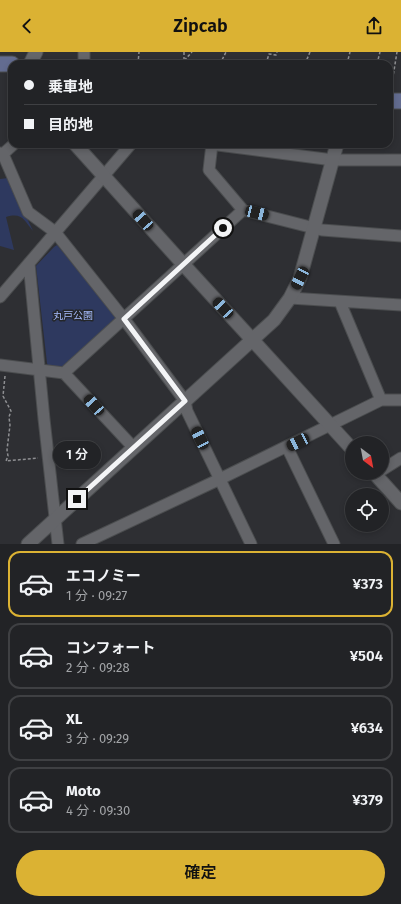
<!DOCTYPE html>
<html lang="ja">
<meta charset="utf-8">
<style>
:root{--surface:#222326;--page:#2a2b2e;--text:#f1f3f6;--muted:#a2a4a7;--line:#3f4043;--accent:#dbb233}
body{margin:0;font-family:"Fira Sans","Noto Sans JP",sans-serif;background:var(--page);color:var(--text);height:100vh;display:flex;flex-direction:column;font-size:15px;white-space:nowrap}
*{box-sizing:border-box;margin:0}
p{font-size:13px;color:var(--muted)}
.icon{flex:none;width:22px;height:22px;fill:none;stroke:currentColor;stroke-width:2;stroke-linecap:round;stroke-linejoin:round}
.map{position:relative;height:492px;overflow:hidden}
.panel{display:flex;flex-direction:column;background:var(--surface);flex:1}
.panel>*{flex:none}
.banner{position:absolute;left:8px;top:8px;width:385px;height:88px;border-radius:12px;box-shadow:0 2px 6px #0003,0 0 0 1px var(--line);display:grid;align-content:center;height:88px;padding:0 16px;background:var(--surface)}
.needle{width:26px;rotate:148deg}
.tools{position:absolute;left:345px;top:384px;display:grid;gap:8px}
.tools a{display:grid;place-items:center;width:44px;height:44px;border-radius:50%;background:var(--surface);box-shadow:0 2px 6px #0003,0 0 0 1px var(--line);font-size:20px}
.end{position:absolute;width:18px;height:18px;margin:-9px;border:5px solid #f3f4f6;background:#111;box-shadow:0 0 0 2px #111}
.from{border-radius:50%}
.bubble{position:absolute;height:28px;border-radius:14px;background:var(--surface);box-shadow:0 2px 6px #0003,0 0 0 1px var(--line);font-size:13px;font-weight:600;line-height:28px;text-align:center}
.car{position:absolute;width:12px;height:24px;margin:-12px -6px;border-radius:5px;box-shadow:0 0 3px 1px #0007;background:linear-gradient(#222 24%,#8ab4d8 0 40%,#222 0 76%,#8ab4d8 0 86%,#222 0)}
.banner b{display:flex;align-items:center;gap:14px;height:38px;font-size:15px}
.banner b+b{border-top:1px solid var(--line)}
.banner i{width:10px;height:10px;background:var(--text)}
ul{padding:7px 0 0;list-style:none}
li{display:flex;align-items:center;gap:12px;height:66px;margin:0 8px 6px;padding:0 8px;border:2px solid var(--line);border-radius:12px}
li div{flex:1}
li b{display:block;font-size:15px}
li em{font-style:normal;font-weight:600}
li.on{border-color:var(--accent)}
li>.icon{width:36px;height:36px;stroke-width:1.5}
.action{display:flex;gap:8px;margin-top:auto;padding:8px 16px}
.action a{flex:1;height:46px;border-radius:24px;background:var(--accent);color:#111;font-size:16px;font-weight:600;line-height:46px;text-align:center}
header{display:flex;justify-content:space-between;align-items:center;height:52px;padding:0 16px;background:var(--accent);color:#111;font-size:18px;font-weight:600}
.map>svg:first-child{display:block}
.green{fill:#2e395f}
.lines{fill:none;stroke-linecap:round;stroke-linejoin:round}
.minor-casing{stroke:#4b4d4f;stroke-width:13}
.tertiary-casing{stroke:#4b4d4f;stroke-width:15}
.secondary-casing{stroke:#4b4d4f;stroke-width:17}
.path{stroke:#8e8f92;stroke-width:1.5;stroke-dasharray:3 2;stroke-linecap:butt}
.minor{stroke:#646569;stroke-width:11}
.tertiary{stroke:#646569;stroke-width:13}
.secondary{stroke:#636c90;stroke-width:15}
.route{stroke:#f3f4f6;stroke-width:5}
.labels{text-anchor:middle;stroke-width:3;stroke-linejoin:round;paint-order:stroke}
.park-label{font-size:10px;fill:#a7bdfe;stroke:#242629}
</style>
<header><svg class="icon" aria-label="back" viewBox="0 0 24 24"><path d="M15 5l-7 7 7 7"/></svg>Zipcab<svg class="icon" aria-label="share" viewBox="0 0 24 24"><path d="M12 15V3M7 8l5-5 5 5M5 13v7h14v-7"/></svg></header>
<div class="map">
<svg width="401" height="492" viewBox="0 0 401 492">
<rect width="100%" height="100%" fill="#2e2f33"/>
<!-- green -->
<path class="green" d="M8 126 33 179C24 168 22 160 6 165L14 198 0 194V127Z
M57 193 116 265V268L63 315 48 314 47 311 36 214 54 195Z"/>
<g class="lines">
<!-- minor casing -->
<g class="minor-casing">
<path id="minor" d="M84 0V12
M210 92 333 108H401
M212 92 209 118 243 158 322 178 401 184
M0 101 3 102 28 160 55 180 124 267 185 349 187 359 251 492
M3 102 14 92
M29 211 44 367 58 492
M0 245 131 92
M290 246 401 253
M340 250 381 348
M0 313 64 321 133 395
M64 321 243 158
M287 395 334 492
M382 418 401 406
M82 492 220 427 381 348H401"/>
</g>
<!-- tertiary casing -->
<g class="tertiary-casing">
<path id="tertiary" d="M30 12 36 0
M75 92 183 212 352 397
M374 421 401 451
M28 492 274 268 290 246 300 226 337 92"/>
</g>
<!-- secondary casing -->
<g class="secondary-casing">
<path id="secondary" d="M0 12H12
M389 49H401"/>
</g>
<!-- path -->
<path class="path" d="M184 8V0
M138 12 139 0
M181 12 192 0
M220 12 226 0
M266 12 269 2 276 3 277 0
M305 12 310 0
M347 12 350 0
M377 12 380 0
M391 37 397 0
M5 324 3 344 11 359 9 365 10 373 7 398 8 404 6 409 38 406"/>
<!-- minor -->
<use href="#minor" class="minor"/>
<!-- tertiary -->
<use href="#tertiary" class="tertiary"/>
<!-- secondary -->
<use href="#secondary" class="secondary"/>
</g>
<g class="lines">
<!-- route -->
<path class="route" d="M77 447 185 349 124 267 223 176"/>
</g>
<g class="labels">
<!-- park labels -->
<g class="park-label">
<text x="73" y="267">丸戸公園</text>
</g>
</g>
</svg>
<div class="tools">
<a><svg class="needle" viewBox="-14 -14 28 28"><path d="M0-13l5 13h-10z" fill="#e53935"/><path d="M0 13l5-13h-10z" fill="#a2a4a7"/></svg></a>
<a><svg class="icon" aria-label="locate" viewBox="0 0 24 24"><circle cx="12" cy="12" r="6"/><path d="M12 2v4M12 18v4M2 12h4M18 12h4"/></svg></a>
</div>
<i class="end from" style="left:223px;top:176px"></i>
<i class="end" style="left:77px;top:447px"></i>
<div class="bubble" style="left:53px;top:389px;width:48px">1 分</div>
<i class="car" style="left:257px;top:161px;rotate:104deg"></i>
<i class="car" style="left:143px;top:168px;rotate:318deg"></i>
<i class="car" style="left:300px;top:226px;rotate:207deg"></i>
<i class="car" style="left:223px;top:256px;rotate:317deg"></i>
<i class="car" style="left:94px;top:353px;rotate:318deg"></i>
<i class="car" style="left:200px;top:386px;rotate:334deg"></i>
<i class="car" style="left:298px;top:390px;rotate:244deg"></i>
<div class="banner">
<b><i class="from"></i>乗車地</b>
<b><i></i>目的地</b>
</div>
</div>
<section class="panel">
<ul>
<li class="on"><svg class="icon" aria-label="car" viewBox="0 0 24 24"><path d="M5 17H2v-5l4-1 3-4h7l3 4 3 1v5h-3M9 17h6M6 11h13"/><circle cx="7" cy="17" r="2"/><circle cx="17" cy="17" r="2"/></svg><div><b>エコノミー</b><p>1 分 · 09:27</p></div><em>¥373</em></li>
<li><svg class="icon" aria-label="car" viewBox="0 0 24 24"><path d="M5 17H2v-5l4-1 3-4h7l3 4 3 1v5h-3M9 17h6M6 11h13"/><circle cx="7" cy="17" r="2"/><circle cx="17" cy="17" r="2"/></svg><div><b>コンフォート</b><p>2 分 · 09:28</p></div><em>¥504</em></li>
<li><svg class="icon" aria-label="car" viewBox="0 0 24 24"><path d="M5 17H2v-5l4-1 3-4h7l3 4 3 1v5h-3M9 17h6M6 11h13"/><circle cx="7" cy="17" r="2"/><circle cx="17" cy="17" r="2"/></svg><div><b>XL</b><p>3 分 · 09:29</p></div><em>¥634</em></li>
<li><svg class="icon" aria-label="car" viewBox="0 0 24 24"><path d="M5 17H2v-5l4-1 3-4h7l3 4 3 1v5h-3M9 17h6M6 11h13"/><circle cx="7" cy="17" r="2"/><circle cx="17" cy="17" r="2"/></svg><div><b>Moto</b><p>4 分 · 09:30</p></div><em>¥379</em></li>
</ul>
<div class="action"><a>確定</a></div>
</section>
